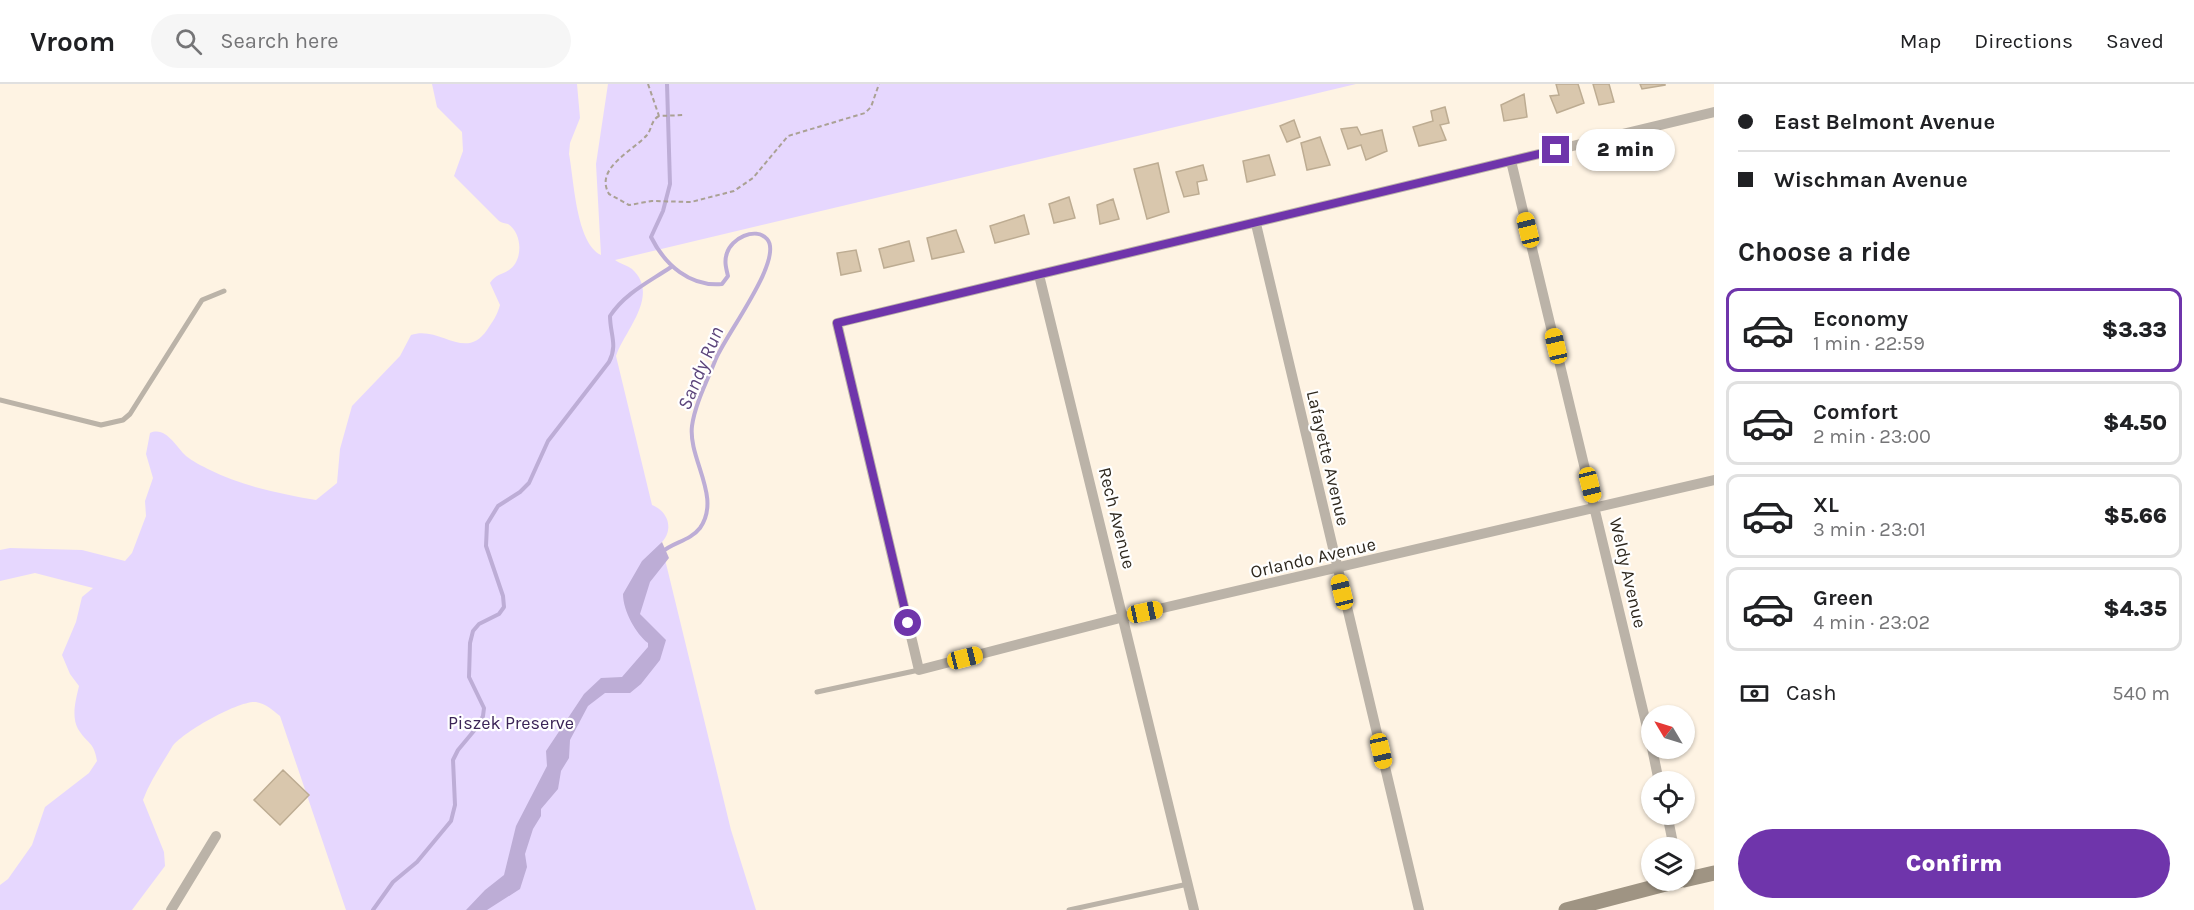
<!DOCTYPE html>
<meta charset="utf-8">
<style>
:root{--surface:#fff;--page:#f6f6f6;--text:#202124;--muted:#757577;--line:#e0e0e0;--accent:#6f35ab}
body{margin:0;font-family:Karla,sans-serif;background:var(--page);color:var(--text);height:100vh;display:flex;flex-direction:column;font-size:22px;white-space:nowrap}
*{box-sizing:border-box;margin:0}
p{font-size:20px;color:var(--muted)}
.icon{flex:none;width:33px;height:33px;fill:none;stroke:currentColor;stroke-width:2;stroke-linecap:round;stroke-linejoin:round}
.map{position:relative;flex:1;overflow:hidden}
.sheet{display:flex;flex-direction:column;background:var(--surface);width:480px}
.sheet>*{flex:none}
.guide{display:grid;align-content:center;height:132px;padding:0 24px;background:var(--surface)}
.needle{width:39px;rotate:308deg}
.buttons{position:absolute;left:1641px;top:621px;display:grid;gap:12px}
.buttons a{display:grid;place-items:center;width:54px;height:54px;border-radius:50%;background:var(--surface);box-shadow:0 2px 4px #0004;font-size:30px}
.end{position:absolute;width:27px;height:27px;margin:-14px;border:8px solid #6f35ab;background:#fff;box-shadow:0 0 0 3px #fff}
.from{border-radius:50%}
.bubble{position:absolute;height:42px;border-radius:21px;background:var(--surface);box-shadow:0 2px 4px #0004;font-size:20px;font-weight:800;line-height:42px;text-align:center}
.car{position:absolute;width:18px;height:36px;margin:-18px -9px;border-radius:8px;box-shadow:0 0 4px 2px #0007;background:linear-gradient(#f5c518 24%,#345 0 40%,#f5c518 0 76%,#345 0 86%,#f5c518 0)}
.guide b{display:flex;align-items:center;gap:21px;height:57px;font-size:22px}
.guide b+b{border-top:2px solid var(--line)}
.guide i{width:15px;height:15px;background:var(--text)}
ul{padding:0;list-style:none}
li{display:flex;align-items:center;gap:18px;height:84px;margin:0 12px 9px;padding:0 12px;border:3px solid var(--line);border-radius:12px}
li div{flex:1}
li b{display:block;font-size:22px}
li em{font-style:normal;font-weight:800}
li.on{border-color:var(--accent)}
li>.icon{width:54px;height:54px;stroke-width:1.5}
h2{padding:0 24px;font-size:27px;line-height:72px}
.pay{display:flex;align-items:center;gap:15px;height:66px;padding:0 24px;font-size:22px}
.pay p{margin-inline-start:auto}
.cta{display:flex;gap:12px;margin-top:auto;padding:12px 24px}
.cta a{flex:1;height:69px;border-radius:36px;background:var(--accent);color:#fff;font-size:24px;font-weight:800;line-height:69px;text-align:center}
header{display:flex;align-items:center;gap:36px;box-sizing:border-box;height:84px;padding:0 30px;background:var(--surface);border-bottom:2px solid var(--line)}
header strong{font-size:28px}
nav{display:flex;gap:33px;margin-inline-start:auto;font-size:21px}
.search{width:420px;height:54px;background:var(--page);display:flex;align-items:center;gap:15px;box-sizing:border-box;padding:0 21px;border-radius:33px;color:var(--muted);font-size:22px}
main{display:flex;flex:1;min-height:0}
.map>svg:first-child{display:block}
.green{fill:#e6d7fe}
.water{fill:#bdadd6}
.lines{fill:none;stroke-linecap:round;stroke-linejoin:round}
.stream{stroke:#bdadd6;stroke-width:4}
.building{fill:#d9c7ad;stroke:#bdac92;stroke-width:1.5}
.path{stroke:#aaa194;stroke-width:2;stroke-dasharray:4.5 3;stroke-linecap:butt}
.lane{stroke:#bbb3a8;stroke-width:5}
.street{stroke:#bbb3a8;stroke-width:10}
.secondary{stroke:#9f9483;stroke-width:15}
.route{stroke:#6f35ab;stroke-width:8}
.labels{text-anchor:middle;stroke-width:4.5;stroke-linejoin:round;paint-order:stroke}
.street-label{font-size:18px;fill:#2e281e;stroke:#fff}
.park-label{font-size:18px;fill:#3b2457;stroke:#fff}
.water-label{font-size:20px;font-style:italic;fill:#5c457b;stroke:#fff}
</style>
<header>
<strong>Vroom</strong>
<div class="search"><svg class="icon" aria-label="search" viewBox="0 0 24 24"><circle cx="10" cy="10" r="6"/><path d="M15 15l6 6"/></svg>Search here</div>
<nav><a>Map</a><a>Directions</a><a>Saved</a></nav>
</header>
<main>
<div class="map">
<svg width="1714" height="826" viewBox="0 0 1714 826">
<rect width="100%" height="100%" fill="#fef3e3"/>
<!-- green -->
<path class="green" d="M432 0H577L580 34 570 59 569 70C574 96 576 159 601 171L596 80 608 0H1356L615 176C620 180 627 181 632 185 661 211 624 247 616 272L652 421C669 428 674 446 661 459L731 746 756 826H346L280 632C272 626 267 620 256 618 239 616 181 649 172 663 162 680 150 697 143 716L164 768 165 782 132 826H0V801L8 795 32 761 45 723 89 689 97 677C94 657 87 660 78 645 71 632 76 615 79 602L70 590 62 571 76 538 82 513 93 504 35 489 0 497V466L10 464 82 466 125 477 132 469 146 432 145 417 153 394 146 370 150 349C166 342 176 363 186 372 192 377 202 382 210 386 241 402 282 410 316 416L337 399 340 365 352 322 400 272 411 251C440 241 465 278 487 246 493 237 497 232 500 221L490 199C496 190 501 191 509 186 523 177 523 150 508 140 505 139 502 139 499 137L454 92 463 67 462 48 437 23Z"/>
<!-- water -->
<path class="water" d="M662 458 669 474 650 498 640 530 666 556 660 576 641 600 630 609H605L588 622 570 656 569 674 561 687 558 705 541 725V732L533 745 525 770 527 783 520 805 487 826H466L485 806 504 791 516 742 547 682 546 667 584 610 601 594 622 593 648 563V559C636 550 623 527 623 510L642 477Z"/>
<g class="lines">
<!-- stream -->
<path class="stream" d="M662 468C673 458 690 457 700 444 722 413 688 375 692 342 695 320 707 297 715 277 723 254 785 175 767 155 755 142 731 155 727 169 724 177 726 184 728 192L722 200C690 203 665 181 651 153L663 127 670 100 667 0
M373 826 393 798 417 778 451 737 455 721 453 676 458 666 478 642 483 632 484 624 469 593 470 559 473 547 479 540 499 530 504 523 503 512 486 462 487 440 498 422 520 408 529 399 548 357 609 278C618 261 610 250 610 232 625 209 649 198 671 183"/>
</g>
<!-- building -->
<path class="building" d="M1556 0H1578L1584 19 1557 29 1550 12 1559 11Z
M1593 0H1609L1614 18 1599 21Z
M1640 0H1665V1L1642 5Z
M1524 10 1527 33 1504 37 1501 21Z
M1445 23 1449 39 1440 41 1446 56 1419 62 1413 43 1433 37 1431 27Z
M1294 36 1300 53 1287 58 1280 42Z
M1357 43 1361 51 1382 46 1387 67 1366 76 1361 61 1348 65 1341 45Z
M1320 53 1330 81 1307 86 1301 59Z
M1269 71 1275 91 1247 98 1243 77Z
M1158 79 1169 128 1147 135 1134 85Z
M1203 81 1207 96 1197 98 1199 110 1184 113 1176 88Z
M1069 113 1075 134 1054 139 1049 120Z
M1113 115 1119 135 1100 140 1097 121Z
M1024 131 1029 150 995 159 990 142Z
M956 146 964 168 932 175 927 154Z
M909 157 914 177 884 184 879 165Z
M856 166 861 187 841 191 837 169Z
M283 686 309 711 280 741 254 716Z"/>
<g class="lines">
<!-- path -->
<path class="path" d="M648 0 659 32 685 31
M659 32C651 36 652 45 647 51 633 67 594 84 609 110L629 121 652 117 691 118 734 107 753 94 788 52 865 29 871 23 879 0"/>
<!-- lane -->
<path class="lane" d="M0 316 101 341 123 336 130 330 202 216 224 207
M817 608 919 586
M1069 826 1188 800"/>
<!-- street -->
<path class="street" d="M1714 28 837 239 919 586 1124 533 1714 396
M1511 77 1652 664
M1256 140 1419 826
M1039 191 1194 826
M1652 664 1659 698
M1667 730 1674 764
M171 826 216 752"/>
<!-- secondary -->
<path class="secondary" d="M1684 796 1714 789
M1566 826 1681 796"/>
</g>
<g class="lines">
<!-- route -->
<path class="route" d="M908 539 837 239 1556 66"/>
</g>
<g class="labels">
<!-- street labels -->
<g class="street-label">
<text transform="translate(1328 374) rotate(77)" y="6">Lafayette Avenue</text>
<text transform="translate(1117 434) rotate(76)" y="6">Rech Avenue</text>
<text transform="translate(1313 474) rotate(-13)" y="6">Orlando Avenue</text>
<text transform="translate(1628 489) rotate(77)" y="6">Weldy Avenue</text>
</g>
<!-- park labels -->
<g class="park-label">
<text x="511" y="645">Piszek Preserve</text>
</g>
<!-- water labels -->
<g class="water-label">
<text transform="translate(700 284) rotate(-67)" y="7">Sandy Run</text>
</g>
</g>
</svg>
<div class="buttons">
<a><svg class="needle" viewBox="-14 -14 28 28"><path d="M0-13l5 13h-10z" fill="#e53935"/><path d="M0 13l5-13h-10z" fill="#757577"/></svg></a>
<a><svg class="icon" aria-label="locate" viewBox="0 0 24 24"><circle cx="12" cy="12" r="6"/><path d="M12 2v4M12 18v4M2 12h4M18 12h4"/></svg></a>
<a><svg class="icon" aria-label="layers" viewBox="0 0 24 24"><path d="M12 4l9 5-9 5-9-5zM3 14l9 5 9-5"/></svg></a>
</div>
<i class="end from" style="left:908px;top:539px"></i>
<i class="end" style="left:1556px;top:66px"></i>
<div class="bubble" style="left:1576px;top:45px;width:99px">2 min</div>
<i class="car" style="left:1528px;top:146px;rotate:346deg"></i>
<i class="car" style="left:1556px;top:262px;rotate:347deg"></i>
<i class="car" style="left:1590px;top:401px;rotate:166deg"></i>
<i class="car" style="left:1342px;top:508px;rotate:346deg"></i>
<i class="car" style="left:1145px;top:528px;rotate:78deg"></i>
<i class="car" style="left:965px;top:574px;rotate:76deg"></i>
<i class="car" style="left:1381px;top:667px;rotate:167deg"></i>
</div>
<section class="sheet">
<div class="guide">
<b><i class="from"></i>East Belmont Avenue</b>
<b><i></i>Wischman Avenue</b>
</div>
<h2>Choose a ride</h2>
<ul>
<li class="on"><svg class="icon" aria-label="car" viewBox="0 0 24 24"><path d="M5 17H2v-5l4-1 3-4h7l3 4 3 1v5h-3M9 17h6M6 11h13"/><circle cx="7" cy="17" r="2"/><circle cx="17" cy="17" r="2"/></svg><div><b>Economy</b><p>1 min · 22:59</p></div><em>$3.33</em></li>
<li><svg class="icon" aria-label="car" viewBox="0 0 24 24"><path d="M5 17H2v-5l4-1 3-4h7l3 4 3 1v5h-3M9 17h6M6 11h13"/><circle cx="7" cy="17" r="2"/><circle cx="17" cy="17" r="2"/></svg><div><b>Comfort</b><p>2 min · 23:00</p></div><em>$4.50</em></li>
<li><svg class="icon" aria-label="car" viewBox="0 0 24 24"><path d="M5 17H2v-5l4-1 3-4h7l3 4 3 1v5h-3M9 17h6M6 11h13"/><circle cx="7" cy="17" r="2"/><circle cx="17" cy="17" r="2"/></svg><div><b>XL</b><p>3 min · 23:01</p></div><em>$5.66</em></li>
<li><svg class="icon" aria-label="car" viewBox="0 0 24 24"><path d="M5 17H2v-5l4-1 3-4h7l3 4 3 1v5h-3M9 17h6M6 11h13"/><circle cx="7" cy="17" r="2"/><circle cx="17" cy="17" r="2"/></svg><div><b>Green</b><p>4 min · 23:02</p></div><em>$4.35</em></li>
</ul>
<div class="pay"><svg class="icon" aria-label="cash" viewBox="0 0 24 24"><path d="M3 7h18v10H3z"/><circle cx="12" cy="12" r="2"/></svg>Cash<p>540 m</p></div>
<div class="cta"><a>Confirm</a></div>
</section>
</main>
